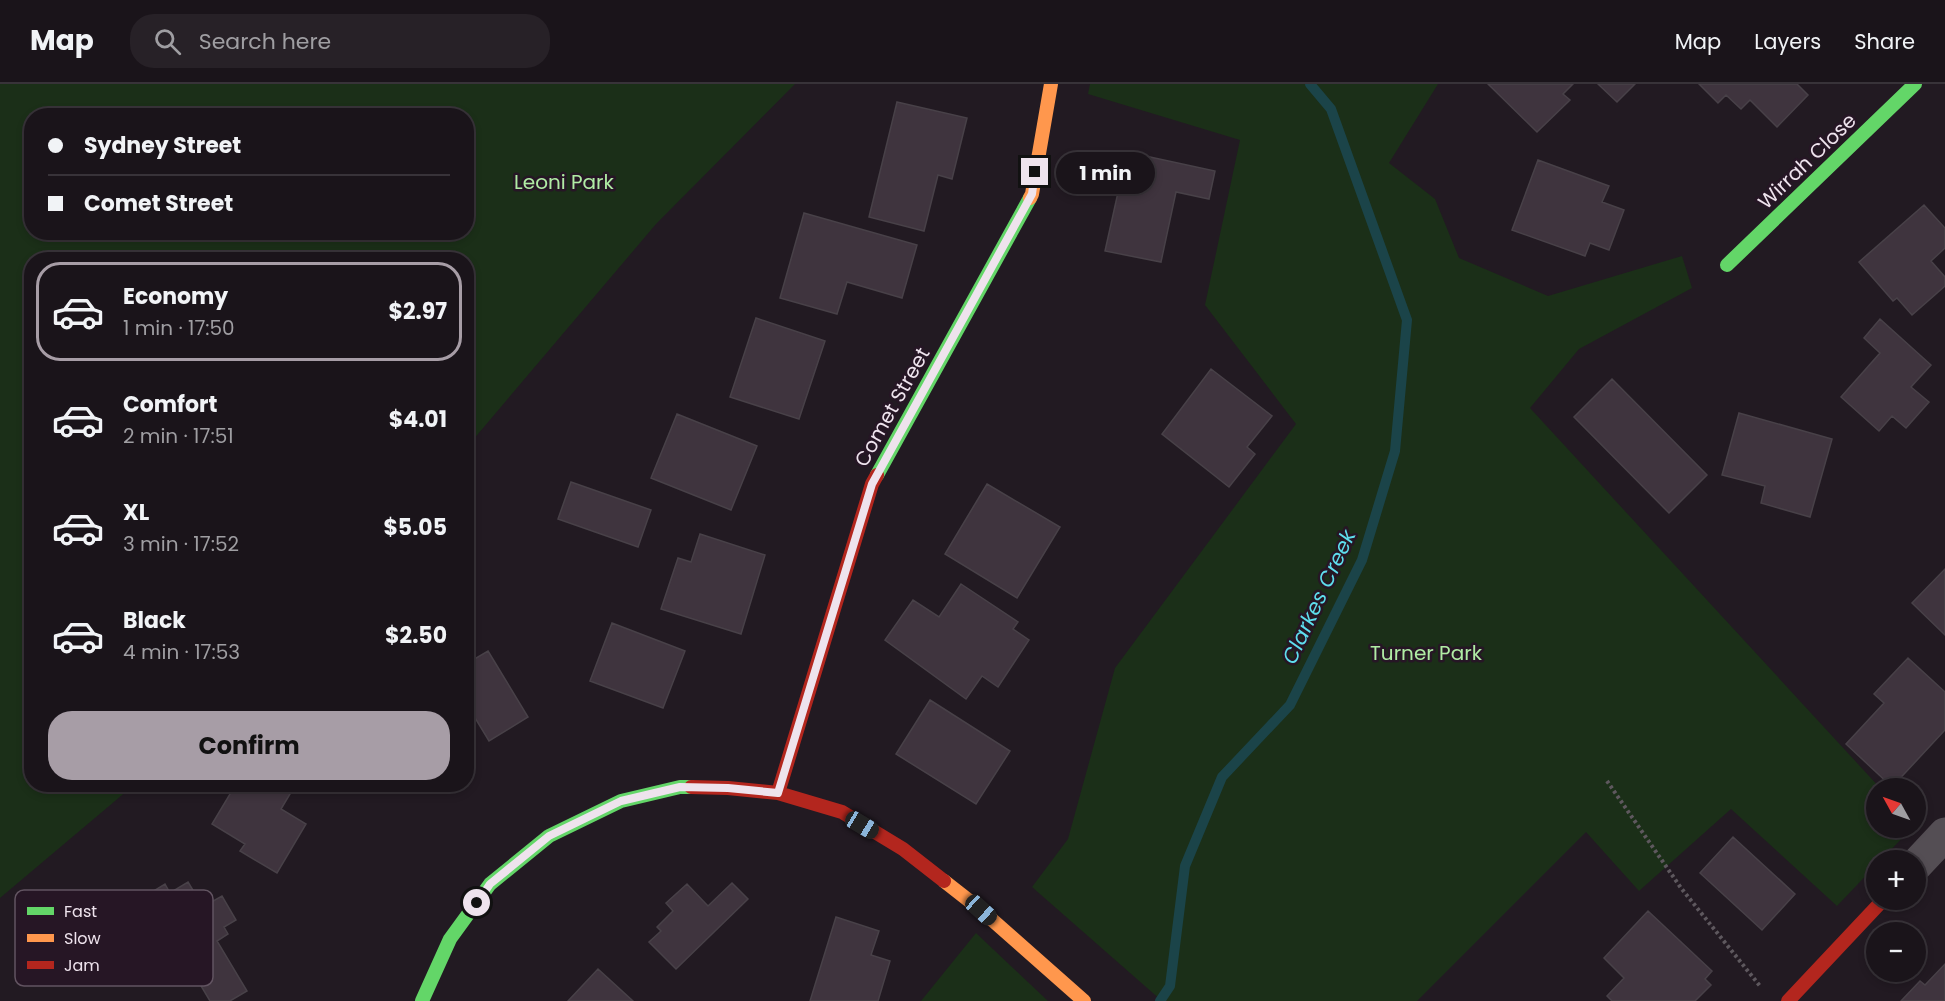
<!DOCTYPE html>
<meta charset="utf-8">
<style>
:root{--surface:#1a141a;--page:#272127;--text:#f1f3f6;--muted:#9f9ea2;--line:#383339;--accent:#a79da6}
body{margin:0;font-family:Poppins,sans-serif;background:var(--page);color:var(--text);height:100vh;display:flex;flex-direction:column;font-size:22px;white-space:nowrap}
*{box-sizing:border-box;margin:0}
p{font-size:20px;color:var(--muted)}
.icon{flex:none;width:33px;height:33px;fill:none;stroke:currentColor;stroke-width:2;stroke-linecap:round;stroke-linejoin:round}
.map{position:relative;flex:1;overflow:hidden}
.side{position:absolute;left:24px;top:168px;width:450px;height:540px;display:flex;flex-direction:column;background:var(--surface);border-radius:24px;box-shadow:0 3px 9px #0003,0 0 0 2px var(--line)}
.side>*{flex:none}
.hud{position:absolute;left:24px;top:24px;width:450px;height:132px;border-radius:24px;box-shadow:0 3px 9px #0003,0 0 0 2px var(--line);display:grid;align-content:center;height:132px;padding:0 24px;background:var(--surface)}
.needle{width:39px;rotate:310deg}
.fabs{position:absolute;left:1866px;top:694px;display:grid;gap:12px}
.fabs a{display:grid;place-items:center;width:60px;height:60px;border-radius:50%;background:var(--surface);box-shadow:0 3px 9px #0003,0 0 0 2px var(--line);font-size:30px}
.end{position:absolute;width:27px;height:27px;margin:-14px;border:8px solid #eee3ed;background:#111;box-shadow:0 0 0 3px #111}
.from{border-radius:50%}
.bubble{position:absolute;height:42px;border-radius:21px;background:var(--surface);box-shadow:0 3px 9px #0003,0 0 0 2px var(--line);font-size:20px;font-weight:700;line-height:42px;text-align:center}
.car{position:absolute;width:18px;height:36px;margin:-18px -9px;border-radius:8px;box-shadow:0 0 4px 2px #0007;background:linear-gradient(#222 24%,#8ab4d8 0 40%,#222 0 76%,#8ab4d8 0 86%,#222 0)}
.hud b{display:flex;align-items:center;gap:21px;height:57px;font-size:22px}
.hud b+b{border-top:2px solid var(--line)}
.hud i{width:15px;height:15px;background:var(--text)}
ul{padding:10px 0 0;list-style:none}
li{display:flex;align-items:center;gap:18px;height:99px;margin:0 12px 9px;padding:0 12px;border:3px solid transparent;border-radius:24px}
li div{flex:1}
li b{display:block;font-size:22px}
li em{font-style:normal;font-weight:700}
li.on{border-color:var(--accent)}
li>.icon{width:54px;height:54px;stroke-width:1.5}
.primary-button{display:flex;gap:12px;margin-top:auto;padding:12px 24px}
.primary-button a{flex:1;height:69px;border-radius:24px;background:var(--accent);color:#111;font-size:24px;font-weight:700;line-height:69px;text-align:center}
header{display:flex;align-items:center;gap:36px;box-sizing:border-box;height:84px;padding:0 30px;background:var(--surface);border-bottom:2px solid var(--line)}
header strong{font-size:28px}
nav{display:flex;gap:33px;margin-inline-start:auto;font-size:21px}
.search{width:420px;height:54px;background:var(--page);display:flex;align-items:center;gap:15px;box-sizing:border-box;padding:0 21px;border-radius:24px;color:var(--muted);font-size:22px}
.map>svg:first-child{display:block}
.green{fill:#1b2f18;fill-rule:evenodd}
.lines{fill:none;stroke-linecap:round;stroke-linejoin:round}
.stream{stroke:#1b4449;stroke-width:10}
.building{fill:#3f343e;stroke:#484148;stroke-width:1.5}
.path{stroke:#5e585e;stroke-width:4;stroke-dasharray:3 3;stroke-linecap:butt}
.street{stroke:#544e54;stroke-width:33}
.fast{stroke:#63d668;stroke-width:14}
.slow{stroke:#ff974d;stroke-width:14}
.jam{stroke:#b3261e;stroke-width:14}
.route{stroke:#eee3ed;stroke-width:8}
.labels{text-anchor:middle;stroke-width:5;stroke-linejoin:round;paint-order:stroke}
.street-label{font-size:20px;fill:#eee3ed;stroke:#261625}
.park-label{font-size:20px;fill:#b0eca4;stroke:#261625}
.water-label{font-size:21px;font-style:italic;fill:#5edeed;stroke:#261625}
.key{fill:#261625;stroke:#625461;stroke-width:1.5}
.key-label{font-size:16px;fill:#eee3ed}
</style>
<header>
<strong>Map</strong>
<div class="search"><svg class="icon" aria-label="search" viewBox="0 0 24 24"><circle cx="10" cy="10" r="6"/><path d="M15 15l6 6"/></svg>Search here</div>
<nav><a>Map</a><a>Layers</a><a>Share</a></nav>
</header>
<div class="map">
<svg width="1945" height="917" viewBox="0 0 1945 917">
<rect width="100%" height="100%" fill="#221a22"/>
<!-- green -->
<path class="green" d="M0 0H795L656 140 467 363 466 176H32V700L134 701 0 814ZM32 32H466V148H32Z
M1090 0H1438L1389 79 1435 115 1459 174 1548 212 1682 172 1692 204 1579 265 1530 324 1881 705H1876V744H1912L1880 777H1876V781L1837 822 1731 725 1639 807 1586 748 1417 917H1162L1032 803 1068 755 1115 584 1296 340 1205 221 1240 56 1088 10Z
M976 849 1048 917H921Z"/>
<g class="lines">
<!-- stream -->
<path class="stream" d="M1160 917 1170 902 1185 782 1222 693 1290 621 1362 476 1395 367 1407 236 1331 25 1310 0"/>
</g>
<!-- building -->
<path class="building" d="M1488 0H1573L1563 10 1570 16 1537 48Z
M1598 0H1635L1617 18Z
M1699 0H1797L1808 11 1777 43 1750 16 1741 25 1726 11 1718 19Z
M897 18 967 34 952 95 938 91 924 147 869 133Z
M1127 68 1215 87 1209 115 1176 108 1161 178 1105 167Z
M1538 76 1609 102 1602 118 1624 126 1609 166 1590 159 1585 172 1512 146Z
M1924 121 1945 144V164L1931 177 1945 193V202L1912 231 1897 214 1893 217 1859 178Z
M804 129 917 161 902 214 847 198 837 230 780 214Z
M756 234 825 257 799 335 730 313Z
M1880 235 1931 281 1911 303 1929 318 1906 344 1892 332 1879 347 1841 313 1880 269 1864 254Z
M1211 285 1272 332 1247 363 1255 370 1229 403 1162 350Z
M1612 295 1707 391 1669 429 1574 333Z
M1739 329 1832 355 1810 433 1761 419 1765 402 1722 391Z
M677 330 757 362 731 426 651 394Z
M571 398 651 426 638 463 558 435Z
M987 400 1060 443 1017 514 945 470Z
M700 450 765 471 741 550 661 525 678 474 691 478Z
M1945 485V551L1912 519Z
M961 500 1018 538 1013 545 1029 556 998 603 982 592 966 615 885 556 913 516 939 533Z
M612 539 685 567 663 624 590 597Z
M488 567 528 633 489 657 466 619V580Z
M1908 574 1945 608V646L1892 703 1846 660 1884 619 1874 610Z
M930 616 1010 667 976 720 896 670Z
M236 700H296L281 725 306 740 277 789 240 767 245 760 212 740Z
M1733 753 1795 810 1762 846 1700 789Z
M188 798 197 813 202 810 208 820 222 812 236 836 224 843 228 850 217 857 247 907 230 917H210L147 811 165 800 170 809Z
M732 799 748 815 676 885 649 858 661 847 657 843 673 827 666 819 687 800 708 822Z
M1648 827 1712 887 1705 895 1711 901 1695 917H1612L1607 912 1624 894 1604 874Z
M836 833 879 847 871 871 890 877 878 917H810Z
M1945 880V917H1901L1920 897 1925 901Z
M598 885 633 917H568Z"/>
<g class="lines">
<!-- path -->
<path class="path" d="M1607 697 1681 804 1760 902"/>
<!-- street -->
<path class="street" d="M1916 781 1945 750"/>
<!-- fast -->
<path class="fast" d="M1727 181 1915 0
M877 391 1030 114
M422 917 450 855 490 800 549 752 621 717 680 703H691"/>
<!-- slow -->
<path class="slow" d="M1030 114 1032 110 1051 0
M944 797 981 826 1084 917"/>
<!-- jam -->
<path class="jam" d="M691 703 728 704 778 709 842 728 903 765 944 797
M778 709 872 400 877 391
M1788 917 1883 816"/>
</g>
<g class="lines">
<!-- route -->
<path class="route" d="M477 819 490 800 549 752 621 717 680 703 728 704 778 709 872 400 1032 110 1035 88"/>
</g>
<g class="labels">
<!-- street labels -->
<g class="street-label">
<text transform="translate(1807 77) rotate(-44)" y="7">Wirrah Close</text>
<text transform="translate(892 323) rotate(-61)" y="7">Comet Street</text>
</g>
<!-- park labels -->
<g class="park-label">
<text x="564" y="105">Leoni Park</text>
<text x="1426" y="576">Turner Park</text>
</g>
<!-- water labels -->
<g class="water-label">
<text transform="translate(1319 513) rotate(-65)" y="7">Clarkes Creek</text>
</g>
</g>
<!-- legend -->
<rect x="15" y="806" width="198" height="96" rx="9" class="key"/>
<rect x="27" y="823" width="27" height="8" fill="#63d668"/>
<rect x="27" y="850" width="27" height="8" fill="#ff974d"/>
<rect x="27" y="877" width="27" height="8" fill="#b3261e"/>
<g class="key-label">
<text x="64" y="833">Fast</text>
<text x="64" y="860">Slow</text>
<text x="64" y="887">Jam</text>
</g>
</svg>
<div class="fabs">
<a><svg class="needle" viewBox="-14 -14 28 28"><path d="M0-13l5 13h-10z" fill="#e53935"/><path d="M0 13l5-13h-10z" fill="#9f9ea2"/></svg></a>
<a>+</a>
<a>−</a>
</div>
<i class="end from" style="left:477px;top:819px"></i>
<i class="end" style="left:1035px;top:88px"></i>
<div class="bubble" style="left:1056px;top:68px;width:99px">1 min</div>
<i class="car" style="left:862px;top:741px;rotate:121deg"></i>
<i class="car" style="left:981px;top:826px;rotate:132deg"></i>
<div class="hud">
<b><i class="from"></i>Sydney Street</b>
<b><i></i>Comet Street</b>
</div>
<section class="side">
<ul>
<li class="on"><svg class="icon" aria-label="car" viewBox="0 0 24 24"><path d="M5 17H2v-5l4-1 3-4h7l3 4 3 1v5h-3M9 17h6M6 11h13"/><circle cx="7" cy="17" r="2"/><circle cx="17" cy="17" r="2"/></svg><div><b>Economy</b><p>1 min · 17:50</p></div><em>$2.97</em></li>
<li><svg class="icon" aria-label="car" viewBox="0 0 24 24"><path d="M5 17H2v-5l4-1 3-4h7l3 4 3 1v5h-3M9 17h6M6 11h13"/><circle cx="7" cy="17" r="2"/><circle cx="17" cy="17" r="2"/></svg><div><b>Comfort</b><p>2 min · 17:51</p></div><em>$4.01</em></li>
<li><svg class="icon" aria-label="car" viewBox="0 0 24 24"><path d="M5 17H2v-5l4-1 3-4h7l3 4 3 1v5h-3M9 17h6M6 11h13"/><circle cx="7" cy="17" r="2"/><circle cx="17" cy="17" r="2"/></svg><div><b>XL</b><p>3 min · 17:52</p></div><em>$5.05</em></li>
<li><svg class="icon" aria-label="car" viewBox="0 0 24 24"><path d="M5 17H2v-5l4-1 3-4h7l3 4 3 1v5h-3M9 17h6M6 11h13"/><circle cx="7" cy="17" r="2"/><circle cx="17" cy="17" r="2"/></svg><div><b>Black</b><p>4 min · 17:53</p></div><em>$2.50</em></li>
</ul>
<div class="primary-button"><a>Confirm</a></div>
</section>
</div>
